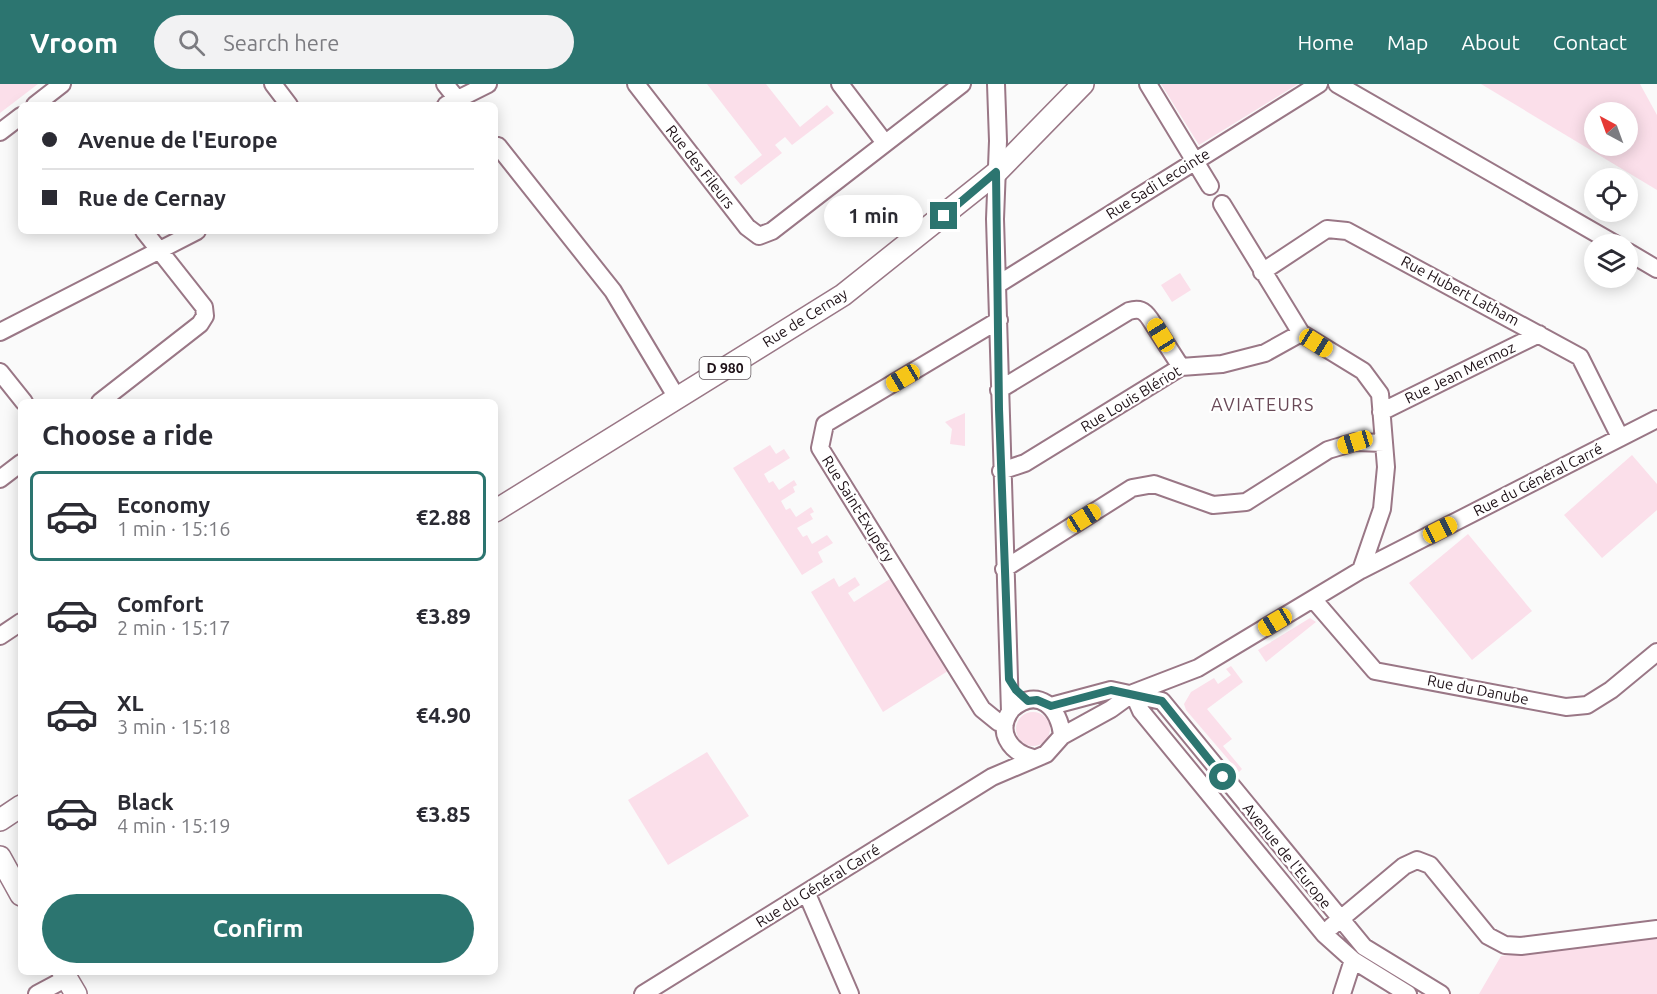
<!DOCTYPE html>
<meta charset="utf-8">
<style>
:root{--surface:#fff;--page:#f2f2f3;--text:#2b2b33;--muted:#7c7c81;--line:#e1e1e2;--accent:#2c7570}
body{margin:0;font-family:Ubuntu,sans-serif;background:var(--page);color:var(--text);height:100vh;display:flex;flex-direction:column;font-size:22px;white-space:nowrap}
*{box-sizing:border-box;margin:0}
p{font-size:20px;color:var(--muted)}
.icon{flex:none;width:33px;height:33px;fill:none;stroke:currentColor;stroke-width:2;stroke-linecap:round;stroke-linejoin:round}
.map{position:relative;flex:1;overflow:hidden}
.drawer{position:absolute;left:18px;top:315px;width:480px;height:576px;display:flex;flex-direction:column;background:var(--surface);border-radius:9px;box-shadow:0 3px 15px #0003}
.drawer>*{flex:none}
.hud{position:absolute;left:18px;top:18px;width:480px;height:132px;border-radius:9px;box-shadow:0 3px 15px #0003;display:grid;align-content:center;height:132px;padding:0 24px;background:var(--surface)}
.needle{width:39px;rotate:319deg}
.tools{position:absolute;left:1584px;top:18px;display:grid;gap:12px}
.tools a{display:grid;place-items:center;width:54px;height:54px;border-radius:50%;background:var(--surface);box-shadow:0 3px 15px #0003;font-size:30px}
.end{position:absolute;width:27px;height:27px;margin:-14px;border:8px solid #2c7570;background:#fff;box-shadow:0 0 0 3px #fff}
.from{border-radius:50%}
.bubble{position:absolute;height:42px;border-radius:21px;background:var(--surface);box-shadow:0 3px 15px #0003;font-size:20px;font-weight:700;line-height:42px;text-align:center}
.car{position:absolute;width:18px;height:36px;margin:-18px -9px;border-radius:8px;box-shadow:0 0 4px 2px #0007;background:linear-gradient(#f5c518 24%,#345 0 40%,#f5c518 0 76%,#345 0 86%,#f5c518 0)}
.hud b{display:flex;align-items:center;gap:21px;height:57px;font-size:22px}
.hud b+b{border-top:2px solid var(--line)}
.hud i{width:15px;height:15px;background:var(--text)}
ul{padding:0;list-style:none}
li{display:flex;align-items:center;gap:18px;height:90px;margin:0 12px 9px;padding:0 12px;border:3px solid transparent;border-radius:9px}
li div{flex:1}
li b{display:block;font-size:22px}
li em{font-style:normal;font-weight:700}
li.selected{border-color:var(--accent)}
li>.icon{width:54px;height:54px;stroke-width:1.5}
h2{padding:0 24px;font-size:27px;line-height:72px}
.cta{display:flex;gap:12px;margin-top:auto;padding:12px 24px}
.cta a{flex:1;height:69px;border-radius:36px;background:var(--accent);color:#fff;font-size:24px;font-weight:700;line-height:69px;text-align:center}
header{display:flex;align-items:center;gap:36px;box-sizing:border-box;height:84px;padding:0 30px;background:var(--accent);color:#fff}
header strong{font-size:28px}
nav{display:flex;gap:33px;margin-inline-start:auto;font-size:21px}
.search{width:420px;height:54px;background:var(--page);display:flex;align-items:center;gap:15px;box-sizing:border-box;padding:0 21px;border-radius:33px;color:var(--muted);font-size:22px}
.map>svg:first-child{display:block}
.green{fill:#fbdfea;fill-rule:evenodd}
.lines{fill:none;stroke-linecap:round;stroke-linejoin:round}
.minor-casing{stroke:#9a7786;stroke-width:20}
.major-casing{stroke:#9a7786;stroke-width:24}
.minor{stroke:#fff;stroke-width:16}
.major{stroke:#fff;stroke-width:21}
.route{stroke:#2c7570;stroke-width:8}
.labels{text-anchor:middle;stroke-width:4.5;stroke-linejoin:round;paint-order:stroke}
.shield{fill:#fff;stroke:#62585d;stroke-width:1.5}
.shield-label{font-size:14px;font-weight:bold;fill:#1e1117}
.street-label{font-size:15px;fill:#1e1117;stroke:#fff}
.quarter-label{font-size:18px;letter-spacing:1.5px;fill:#694957;stroke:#fff}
</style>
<header>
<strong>Vroom</strong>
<div class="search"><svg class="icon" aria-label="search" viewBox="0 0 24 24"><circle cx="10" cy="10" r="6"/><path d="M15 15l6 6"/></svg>Search here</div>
<nav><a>Home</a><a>Map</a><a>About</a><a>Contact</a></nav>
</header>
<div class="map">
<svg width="1657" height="910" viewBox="0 0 1657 910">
<rect width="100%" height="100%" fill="#fafafa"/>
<!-- green -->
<path class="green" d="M0 0H38L0 29Z
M707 0H766L800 43 827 21 834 29 792 61 785 53 775 61 782 69 741 101 734 93 762 71Z
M1161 0H1298L1199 61Z
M1481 0H1640L1657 31V106ZM1594 28H1628V62H1594Z
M1180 189 1191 206 1172 218 1161 201Z
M965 329V362L950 360 952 345 945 338Z
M770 361 776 370 784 365 790 374 764 390 769 399 773 397 779 406 794 396 797 401 793 403 795 408 781 417 786 426 790 424 796 433 811 423 814 428 810 430 813 435 797 444 803 453 807 451 812 460 827 451 833 459 818 468 823 478 802 491 733 384Z
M1632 371 1657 400V426L1602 474 1564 431Z
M1468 450 1532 527 1472 576 1409 499Z
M855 493 860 501 848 509 854 518 893 493 951 585 883 628 811 508 834 494 839 503Z
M1310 534 1316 538 1266 578 1258 566Z
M1231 582 1243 598 1207 625 1232 655 1223 662 1242 685 1239 688 1186 626 1184 620 1191 608 1214 594 1218 600 1231 591 1226 585Z
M1016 645a17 17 0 1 1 34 0a17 17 0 1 1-34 0Z
M707 668 749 732 668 781 628 716Z
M1657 854V910H1479L1501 872Z"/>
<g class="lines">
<!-- minor casing -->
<g class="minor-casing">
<path id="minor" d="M273 0 289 21
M445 0 457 15
M636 0 747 143 759 152 772 147 962 0
M840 0 885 59
M996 0 998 57 995 135 1010 628
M1148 0 1210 102
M1337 0 1615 160
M35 21 62 0
M446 21 488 0
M0 48 21 32
M498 62 613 207 677 314
M1222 120 1301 249 1363 287 1380 310 1386 383 1382 425 1361 486
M1628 168 1657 185
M1262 188 1327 145 1347 147 1580 273 1620 353
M997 201 1319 0
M999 236 825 340 820 364 982 625 998 638 1005 639
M0 248 197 147
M0 288 24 318
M999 306 1129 227C1139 224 1144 226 1150 235L1181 283
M100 318 200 240 205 232 204 223 144 147
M1381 328 1539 250
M1001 387 1025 379 1181 283 1222 280 1265 269 1301 249
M0 395 21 379
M1004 485 1132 404 1154 400 1213 421 1246 418 1328 366 1355 358 1384 359
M1313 515 1375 587 1566 623 1587 621 1611 606 1657 568
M0 552 21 538
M1133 609 1141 627 1324 850 1353 876 1408 910
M1051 622 1111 606 1162 617 1364 863 1441 910
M1062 652 1111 625 1133 609 1198 584 1361 486 1657 335
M807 810 850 910
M1331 843 1404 782 1417 776 1430 781 1488 852 1505 861 1521 862 1657 845
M37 910 67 894
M643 910 992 693 1046 670 1062 652C1060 624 1038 602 1012 625 995 646 1009 668 1033 674
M1342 910 1353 876"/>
</g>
<!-- major casing -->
<g class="major-casing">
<path id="major" d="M495 427 843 211 996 89 1083 0
M0 736 21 722
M0 773 21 811
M63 888 76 910"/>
</g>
<!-- minor -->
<use href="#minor" class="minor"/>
<!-- major -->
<use href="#major" class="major"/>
</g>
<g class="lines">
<!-- route -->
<path class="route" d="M944 132 996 88 999 325 1009 595 1016 606 1028 617 1037 616 1051 622 1111 606 1162 617 1223 693"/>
</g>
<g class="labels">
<!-- shield labels -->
<rect class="shield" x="699.5" y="273" width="51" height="22" rx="4.5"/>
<g class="shield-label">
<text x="725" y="289">D 980</text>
</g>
<!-- street labels -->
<g class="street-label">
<text transform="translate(700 83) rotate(52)" y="5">Rue des Fileurs</text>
<text transform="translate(1158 100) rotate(-32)" y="5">Rue Sadi Lecointe</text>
<text transform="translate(1460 207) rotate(28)" y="5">Rue Hubert Latham</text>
<text transform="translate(805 234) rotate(-32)" y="5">Rue de Cernay</text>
<text transform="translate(1460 289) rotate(-26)" y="5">Rue Jean Mermoz</text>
<text transform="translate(1131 315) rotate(-31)" y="5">Rue Louis Blériot</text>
<text transform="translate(1538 396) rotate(-27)" y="5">Rue du Général Carré</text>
<text transform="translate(858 425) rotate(58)" y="5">Rue Saint-Exupéry</text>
<text transform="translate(1478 606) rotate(11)" y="5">Rue du Danube</text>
<text transform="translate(1287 772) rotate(51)" y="5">Avenue de l'Europe</text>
<text transform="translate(818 802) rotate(-32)" y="5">Rue du Général Carré</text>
</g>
<!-- quarter labels -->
<g class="quarter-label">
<text x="1263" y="327">AVIATEURS</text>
</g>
</g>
</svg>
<div class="tools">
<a><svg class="needle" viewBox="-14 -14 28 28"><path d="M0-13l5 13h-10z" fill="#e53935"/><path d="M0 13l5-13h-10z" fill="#7c7c81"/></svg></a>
<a><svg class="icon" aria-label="locate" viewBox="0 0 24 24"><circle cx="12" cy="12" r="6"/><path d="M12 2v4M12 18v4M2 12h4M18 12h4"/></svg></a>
<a><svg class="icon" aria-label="layers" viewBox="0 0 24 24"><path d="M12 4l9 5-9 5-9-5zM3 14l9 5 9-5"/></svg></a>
</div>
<i class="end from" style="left:1223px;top:693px"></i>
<i class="end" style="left:944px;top:132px"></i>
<div class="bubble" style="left:824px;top:111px;width:99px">1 min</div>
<i class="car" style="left:1161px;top:251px;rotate:328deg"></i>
<i class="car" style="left:1316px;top:259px;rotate:122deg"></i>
<i class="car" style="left:903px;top:294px;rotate:239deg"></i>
<i class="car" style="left:1355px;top:358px;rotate:253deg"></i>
<i class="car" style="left:1084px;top:434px;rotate:58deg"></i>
<i class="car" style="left:1440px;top:446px;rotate:63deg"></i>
<i class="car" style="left:1275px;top:538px;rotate:239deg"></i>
<div class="hud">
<b><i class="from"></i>Avenue de l'Europe</b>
<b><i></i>Rue de Cernay</b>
</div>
<section class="drawer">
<h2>Choose a ride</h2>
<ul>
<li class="selected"><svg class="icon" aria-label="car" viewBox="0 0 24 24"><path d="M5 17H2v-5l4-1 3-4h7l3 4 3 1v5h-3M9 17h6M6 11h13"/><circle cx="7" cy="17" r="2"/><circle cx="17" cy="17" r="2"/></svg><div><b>Economy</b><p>1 min · 15:16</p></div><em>€2.88</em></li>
<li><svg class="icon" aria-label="car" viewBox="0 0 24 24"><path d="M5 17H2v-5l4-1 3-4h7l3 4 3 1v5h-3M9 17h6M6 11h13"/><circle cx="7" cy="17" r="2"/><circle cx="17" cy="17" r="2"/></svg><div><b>Comfort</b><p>2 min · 15:17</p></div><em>€3.89</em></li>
<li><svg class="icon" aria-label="car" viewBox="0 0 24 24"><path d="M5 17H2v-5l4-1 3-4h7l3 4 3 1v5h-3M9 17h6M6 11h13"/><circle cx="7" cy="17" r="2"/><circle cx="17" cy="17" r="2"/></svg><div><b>XL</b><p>3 min · 15:18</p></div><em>€4.90</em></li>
<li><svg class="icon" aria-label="car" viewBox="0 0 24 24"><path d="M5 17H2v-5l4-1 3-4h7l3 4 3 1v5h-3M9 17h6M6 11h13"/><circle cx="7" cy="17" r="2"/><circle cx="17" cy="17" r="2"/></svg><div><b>Black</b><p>4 min · 15:19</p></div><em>€3.85</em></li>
</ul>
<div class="cta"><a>Confirm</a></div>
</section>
</div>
